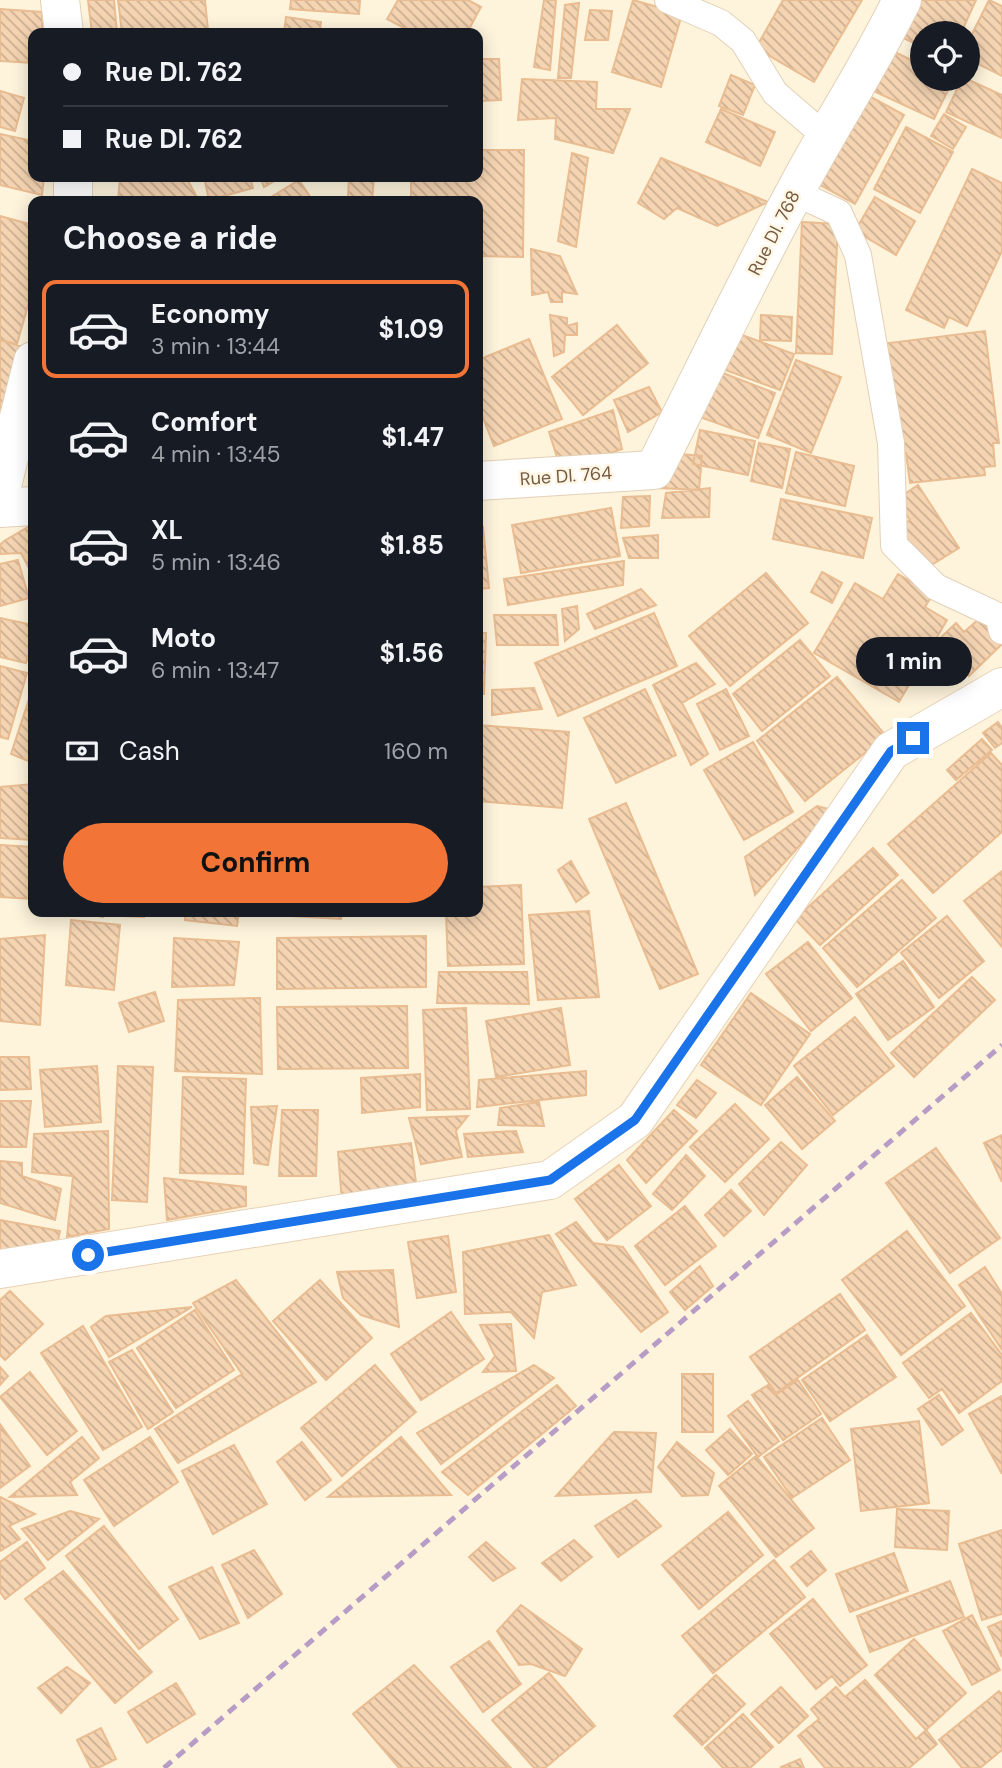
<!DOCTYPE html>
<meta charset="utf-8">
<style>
:root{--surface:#171b24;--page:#242831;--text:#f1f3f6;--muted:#9ea1a6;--line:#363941;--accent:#f27537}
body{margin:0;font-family:"DM Sans",sans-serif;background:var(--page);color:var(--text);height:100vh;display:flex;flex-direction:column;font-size:26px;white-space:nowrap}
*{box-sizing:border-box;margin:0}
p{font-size:23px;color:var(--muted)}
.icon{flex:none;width:38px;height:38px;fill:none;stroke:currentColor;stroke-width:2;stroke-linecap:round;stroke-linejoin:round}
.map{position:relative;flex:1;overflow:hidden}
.details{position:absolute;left:28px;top:196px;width:455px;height:721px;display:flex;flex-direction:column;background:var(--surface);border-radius:14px;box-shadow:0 4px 18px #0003}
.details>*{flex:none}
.banner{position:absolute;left:28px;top:28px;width:455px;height:154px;border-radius:14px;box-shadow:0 4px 18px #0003;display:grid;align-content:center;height:154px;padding:0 35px;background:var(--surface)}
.fabs{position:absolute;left:910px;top:21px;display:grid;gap:14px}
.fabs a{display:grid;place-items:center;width:70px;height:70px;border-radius:50%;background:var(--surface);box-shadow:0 4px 18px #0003;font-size:35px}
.end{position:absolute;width:32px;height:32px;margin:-16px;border:9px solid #1a73e8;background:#fff;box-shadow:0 0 0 4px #fff}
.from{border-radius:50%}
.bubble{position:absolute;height:49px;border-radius:24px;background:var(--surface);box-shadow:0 4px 18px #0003;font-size:23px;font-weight:700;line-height:49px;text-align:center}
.banner b{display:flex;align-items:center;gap:24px;height:66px;font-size:26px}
.banner b+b{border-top:2px solid var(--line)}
.banner i{width:18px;height:18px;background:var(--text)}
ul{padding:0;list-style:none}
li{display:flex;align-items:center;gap:21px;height:98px;margin:0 14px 10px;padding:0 21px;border:4px solid transparent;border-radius:14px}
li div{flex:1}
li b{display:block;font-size:26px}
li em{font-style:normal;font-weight:700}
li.active{border-color:var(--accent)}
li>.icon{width:63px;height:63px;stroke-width:1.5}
h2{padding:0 35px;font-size:32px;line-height:84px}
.pay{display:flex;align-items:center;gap:18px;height:77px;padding:0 35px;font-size:26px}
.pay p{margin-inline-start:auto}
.cta{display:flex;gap:14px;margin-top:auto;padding:14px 35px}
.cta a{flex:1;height:80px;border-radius:42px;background:var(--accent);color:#111;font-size:28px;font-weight:700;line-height:80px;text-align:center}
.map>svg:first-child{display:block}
.building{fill:url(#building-back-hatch);stroke:#e9bc91;stroke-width:2}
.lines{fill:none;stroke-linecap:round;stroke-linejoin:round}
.lane-casing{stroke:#e2d0b8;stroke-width:28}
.street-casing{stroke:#e2d0b8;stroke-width:40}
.secondary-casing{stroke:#e7d2b6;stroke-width:40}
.lane{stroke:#fff;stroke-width:26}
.street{stroke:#fff;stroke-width:38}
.secondary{stroke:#fff;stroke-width:38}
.rail{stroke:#b79cc6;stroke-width:5;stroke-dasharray:10 7;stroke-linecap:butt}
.route{stroke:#1a73e8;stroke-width:9}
.labels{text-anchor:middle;stroke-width:5;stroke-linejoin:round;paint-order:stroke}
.street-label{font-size:18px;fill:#745a44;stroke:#fff7e4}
</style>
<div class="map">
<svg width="1002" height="1768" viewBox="0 0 1002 1768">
<defs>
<pattern id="building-back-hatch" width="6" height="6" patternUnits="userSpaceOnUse" patternTransform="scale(1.75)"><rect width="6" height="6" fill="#f5d4b2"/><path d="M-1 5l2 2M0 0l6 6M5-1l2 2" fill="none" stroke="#cbaf92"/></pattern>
</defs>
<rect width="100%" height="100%" fill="#fef4dc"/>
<!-- building -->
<path class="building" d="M88 0H114L117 33H92Z
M118 0H205L208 30 175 33H122Z
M291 0H360L359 14 290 9Z
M398 0H468L481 7 467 33H414L387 19Z
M544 0H556L550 70 534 67Z
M633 0 682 14 661 87 612 72Z
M783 0H862L814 82 756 48Z
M913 0H976L961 33H922V47L897 35Z
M989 0 1002 6V76L968 59V42Z
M579 3 571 78H558L565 5Z
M0 9 42 12V33H33V63L0 61Z
M590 10 612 11 608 40H585Z
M286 17 321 22 320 33H284Z
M886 48 922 65V79L953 80 934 119 867 88Z
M478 59H499L501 100 478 101Z
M731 75 755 85 743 115 719 106Z
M522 79 597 82 596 109H630L613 153 555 139 556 118 518 120Z
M962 79H967L1002 95V138L946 112Z
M0 91 24 98 15 131 0 127Z
M860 91 904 115 855 204 811 180Z
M721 109 775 132 760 166 706 142Z
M944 114 966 127 953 149 931 136Z
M906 127 953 152 920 213 874 189Z
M0 134 33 141V177H44L42 195 0 185Z
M478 150H524L523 257 478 256V201H411V180L424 181V177H478Z
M572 153 588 158 576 247 558 241Z
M661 158 768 202 717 226 677 208 664 219 638 203Z
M972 169 1002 183V251L967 326 949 317 944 328 906 310Z
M120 177H186L199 201H118Z
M204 177H250L253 188 209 200Z
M260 177H281L264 187Z
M349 177H374L372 201 348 197Z
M299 180 313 201 266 200Z
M875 197 915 221 896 255 855 231Z
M0 216 33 225V288L17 344 0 340Z
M802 222 838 224 832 354 796 353Z
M531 249 560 256 577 294 562 292V302H551L548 292 532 295Z
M550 315 567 318V326L577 323V335H565L564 352 554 356Z
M761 315 792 317 791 341 760 340Z
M617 325 648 363 583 415 552 377Z
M731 331 794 354 780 390 717 367Z
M985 331 999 443H993L995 466 984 467 985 475 910 483 906 453 894 454 881 344Z
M529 339 562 419 494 446 478 405V360Z
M0 340 20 346 0 418Z
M796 360 841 377 811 453 767 435Z
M715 370 775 393 758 438 697 416Z
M649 387 662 412 628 432 614 400Z
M613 410 622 449 561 470 549 432Z
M700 430 755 441 748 475 693 464Z
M759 443 790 449 782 488 751 481Z
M796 452 854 466 845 506 786 493Z
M669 453 702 456 699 490 658 488Z
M918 485 959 548 925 569 898 528 910 520 896 500Z
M710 488 709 517 662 518 666 493Z
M650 496 649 526 621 528 623 497Z
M781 499 872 518 863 558 773 539Z
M611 508 620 556 521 573 512 525Z
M28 527 33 528V576L21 553 0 554V545L4 541Z
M478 527H483L489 588 478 589Z
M658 535V558H629L623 538Z
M18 560 29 598 0 606V564Z
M624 561 623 585 508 605 504 579Z
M822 572 842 583 832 603 811 592Z
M766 573 808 623 730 686 689 636Z
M898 574 933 594 925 607 947 620 899 702 814 653 855 583 883 599Z
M641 589 656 605 595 629 587 614Z
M577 606 579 629 565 641 562 609Z
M654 613 677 666 558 716 535 663Z
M494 615H556L558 645H497Z
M0 618 33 625V640L26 663 0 657Z
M979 619 1002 644 969 676 936 642 956 623 964 632Z
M478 633H486L484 694H478Z
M800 640 830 676 762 731 733 694Z
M696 663 715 684 682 703 708 754 691 765 653 685Z
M0 666 27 673 8 739 0 737Z
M837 677 886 736 805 801 757 741Z
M33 687V763L11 754Z
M534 688 542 709 492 715V690Z
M645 689 676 755 616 783 584 718Z
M726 689 749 736 720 750 697 704Z
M998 722 1002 728V743L995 748 983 733Z
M478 725 569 732 562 808 478 801Z
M982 739 992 750 956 780 947 770Z
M753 742 793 812 744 840 704 770Z
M991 753 1002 765V832L933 893 888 844Z
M33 784V840L0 838V787Z
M626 803 698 974 660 989 589 819Z
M817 806 832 810 755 895 745 857Z
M0 845 33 847V899L0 897Z
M873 848 898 875 820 945 795 919Z
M571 861 589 893 576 902 558 870Z
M1002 871V947L964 901Z
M902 880 936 918 857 987 823 948Z
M521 885 524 964 448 966 446 912H478V887Z
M589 911 599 997 538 1000 529 915Z
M80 912H105L103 917Z
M123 912H145L144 917 123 916Z
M186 912H239L237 926 185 920Z
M260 912H342L341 919 259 914Z
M947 916 984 961 939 998 901 953Z
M71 920 120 925 114 990 66 985Z
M45 935 40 1025 0 1021V939Z
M426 936V987L277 989V938Z
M174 938 239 942 234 985 172 987Z
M808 942 852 998 811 1031 766 974Z
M903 961 934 1007 888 1040 856 994Z
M439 972H527L529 1004 437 1003Z
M972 977 995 1000 914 1077 891 1053Z
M155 992 164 1021 129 1032 119 1003Z
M751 993 810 1034 761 1105 701 1065Z
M260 998 262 1074 175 1071 178 1000Z
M407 1006 408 1068 278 1069 277 1007Z
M466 1008 470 1109 427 1110 423 1010Z
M561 1008 570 1065 496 1077 486 1021Z
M855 1017 894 1066 833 1115 794 1066Z
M0 1057H29L31 1089 0 1090Z
M97 1066 101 1122 45 1127 40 1070Z
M118 1066 153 1067 147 1202 112 1200Z
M586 1071V1095L477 1107 479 1080Z
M420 1074V1107L362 1113 361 1078Z
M183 1077 246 1079 243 1174 180 1173Z
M797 1077 835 1121 802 1149 765 1105Z
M697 1080 716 1093 696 1118 677 1105Z
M0 1101H31L26 1147H0Z
M539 1102 544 1126 498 1125 500 1108Z
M735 1104 769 1139 725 1182 690 1147Z
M277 1106 268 1165 254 1163 251 1107Z
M282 1110H318L316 1176H279Z
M674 1110 697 1131 646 1183 627 1160Z
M468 1116 456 1131 462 1157 421 1164 409 1118Z
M108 1131 109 1229 67 1237 73 1176 32 1172 34 1134Z
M516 1131 523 1152 468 1157 464 1134Z
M1002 1135V1182L984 1143Z
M781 1142 807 1165 764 1215 739 1184Z
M411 1143 417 1191 342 1202 338 1152Z
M936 1148 1000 1238 950 1273 886 1183Z
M686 1155 705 1176 672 1210 653 1194Z
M0 1161 22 1163V1176L61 1189 55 1220 0 1203Z
M619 1165 651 1206 607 1240 575 1199Z
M164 1178 246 1187V1206L167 1220Z
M731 1190 751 1211 724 1236 705 1215Z
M685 1206 716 1246 665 1285 635 1246Z
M0 1220 60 1231 55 1255 0 1254Z
M576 1222 593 1243 623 1247 668 1312 641 1332 556 1234Z
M907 1231 965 1306 901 1355 842 1280Z
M549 1235 576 1285 542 1292 534 1338 511 1312 465 1314 463 1252Z
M448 1236 456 1292 417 1298 408 1242Z
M700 1266 713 1286 685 1310 670 1292Z
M985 1267 1002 1294V1350L959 1285Z
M393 1270 399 1327 361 1315 343 1298 337 1272Z
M236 1280 316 1382 178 1463 155 1429 242 1374 193 1303Z
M320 1280 372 1338 326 1380 273 1321Z
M10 1291 43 1324 5 1360 0 1355V1300Z
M840 1294 865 1330 776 1393 750 1357Z
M192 1307 109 1357 91 1327 106 1316Z
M195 1310 234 1370 176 1408 137 1348Z
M451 1312 484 1359 421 1400 391 1354Z
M971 1313 1002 1355V1381L959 1413 942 1389 929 1398 903 1363Z
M511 1324 516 1371 483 1372 495 1356 480 1325Z
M83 1326 142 1427 103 1450 41 1353Z
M867 1335 896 1377 830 1421 802 1380Z
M132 1350 173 1412 148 1429 109 1362Z
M375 1365 416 1412 342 1476 301 1428Z
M534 1365 554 1378 441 1464 417 1433Z
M0 1367 8 1376 0 1385Z
M30 1372 77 1431 47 1455 0 1397Z
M682 1374H713V1432H682Z
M798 1380 821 1414 783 1440 752 1395 768 1385 775 1395Z
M557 1385 576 1406 468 1495 442 1472Z
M939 1395 963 1430 942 1445 918 1409Z
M1002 1396V1474L969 1414Z
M748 1401 779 1441 758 1457 728 1416Z
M822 1418 850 1460 792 1498 764 1457Z
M919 1421 929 1503 861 1511 851 1429Z
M0 1424 30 1466 0 1488Z
M730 1429 752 1454 728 1475 706 1450Z
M614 1432 656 1433 651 1492 556 1496Z
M82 1437 99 1458 70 1482 77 1495 10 1497Z
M150 1437 178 1482 114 1526 84 1480Z
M401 1437 451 1495 328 1497Z
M302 1442 331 1480 305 1500 277 1462Z
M677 1442 714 1473 708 1495 682 1496 658 1467Z
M234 1445 267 1504 213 1534 182 1471Z
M756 1456 814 1528 776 1557 719 1486Z
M0 1497 35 1514 9 1526 20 1539 0 1551Z
M636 1500 661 1526 618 1557 595 1526Z
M897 1509 949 1511 947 1550 895 1547Z
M70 1511 99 1519 48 1560 22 1529Z
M728 1512 763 1555 699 1609 662 1565Z
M104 1526 178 1619 139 1649 66 1556Z
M1002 1530V1614L982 1620 959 1544Z
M574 1540 592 1557 561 1581 542 1563Z
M27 1542 45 1568 5 1599 0 1592V1562Z
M486 1542 515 1568 493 1581 469 1557Z
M254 1550 282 1594 248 1618 222 1565Z
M811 1551 826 1570 807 1586 791 1567Z
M894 1553 908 1591 850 1612 836 1574Z
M774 1560 805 1597 713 1673 682 1636Z
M212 1567 239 1623 200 1639 169 1587Z
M63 1571 152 1672 115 1703 25 1599Z
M950 1581 964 1617 870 1652 857 1616Z
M813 1599 867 1665 840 1686 832 1676 816 1689 770 1634Z
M521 1605 582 1649 565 1676 531 1664 519 1665 497 1631Z
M972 1615 1000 1670 972 1685 943 1631Z
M1002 1621V1657L988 1627Z
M914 1639 966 1693 926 1730 875 1675Z
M489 1641 521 1684 483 1712 451 1667Z
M414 1665 511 1768H399L353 1714Z
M67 1667 90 1683 61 1713 38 1688Z
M549 1673 595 1726 545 1768H534L492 1720Z
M716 1675 745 1704 702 1745 674 1716Z
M865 1680 916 1739 926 1730 937 1744 909 1768H825L798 1736 819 1719 811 1709 836 1687 845 1697Z
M176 1683 195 1714 147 1743 128 1712Z
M781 1687 808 1716 779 1743 751 1714Z
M999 1691 1002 1694V1750L980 1768H962L939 1740Z
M743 1714 773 1747 750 1768H723L705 1748Z
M101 1728 116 1759 98 1768H91L77 1740Z
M800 1759 804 1768H782L781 1767Z"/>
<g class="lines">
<!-- lane casing -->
<g class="lane-casing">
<path id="lane" d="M668 0 721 23 743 41 775 93 825 136
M794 192 839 213 858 255 891 443 894 545 936 587 998 616 1002 631"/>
</g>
<!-- street casing -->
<g class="street-casing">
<path id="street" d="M60 0 64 33
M73 177V201
M478 481 654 470C701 377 746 282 796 190 830 126 870 66 902 0
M0 494 33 361
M0 508 33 506"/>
</g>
<!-- secondary casing -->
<g class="secondary-casing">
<path id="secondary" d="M0 1269 550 1180 635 1120 891 751 1002 687"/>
</g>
<!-- lane -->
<use href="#lane" class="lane"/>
<!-- street -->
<use href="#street" class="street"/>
<!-- secondary -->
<use href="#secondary" class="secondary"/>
<!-- rail -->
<path class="rail" d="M164 1768 1002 1045"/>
</g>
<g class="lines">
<!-- route -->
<path class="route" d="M88 1255 550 1180 635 1120 891 751 913 738"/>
</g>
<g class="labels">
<!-- street labels -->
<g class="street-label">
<text transform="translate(774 233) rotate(-63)" y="6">Rue DI. 768</text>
<text transform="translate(566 476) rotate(-4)" y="6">Rue DI. 764</text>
</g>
</g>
</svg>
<div class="fabs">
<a><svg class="icon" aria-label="locate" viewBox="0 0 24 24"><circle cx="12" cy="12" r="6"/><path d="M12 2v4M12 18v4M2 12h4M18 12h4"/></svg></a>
</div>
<i class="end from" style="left:88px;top:1255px"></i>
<i class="end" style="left:913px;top:738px"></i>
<div class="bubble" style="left:856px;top:637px;width:116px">1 min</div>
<div class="banner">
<b><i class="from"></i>Rue DI. 762</b>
<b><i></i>Rue DI. 762</b>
</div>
<section class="details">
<h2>Choose a ride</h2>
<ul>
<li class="active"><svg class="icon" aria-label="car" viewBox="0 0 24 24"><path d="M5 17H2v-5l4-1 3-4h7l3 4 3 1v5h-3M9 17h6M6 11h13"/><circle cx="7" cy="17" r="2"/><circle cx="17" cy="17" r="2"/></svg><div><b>Economy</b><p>3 min · 13:44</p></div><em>$1.09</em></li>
<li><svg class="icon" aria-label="car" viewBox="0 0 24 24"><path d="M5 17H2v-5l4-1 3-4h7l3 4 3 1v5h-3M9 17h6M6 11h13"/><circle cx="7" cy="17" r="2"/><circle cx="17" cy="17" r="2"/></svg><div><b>Comfort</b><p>4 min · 13:45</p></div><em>$1.47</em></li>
<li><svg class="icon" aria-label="car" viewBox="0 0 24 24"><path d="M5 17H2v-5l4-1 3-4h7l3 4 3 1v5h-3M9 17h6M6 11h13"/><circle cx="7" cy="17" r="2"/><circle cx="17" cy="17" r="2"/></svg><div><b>XL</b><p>5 min · 13:46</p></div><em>$1.85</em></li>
<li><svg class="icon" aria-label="car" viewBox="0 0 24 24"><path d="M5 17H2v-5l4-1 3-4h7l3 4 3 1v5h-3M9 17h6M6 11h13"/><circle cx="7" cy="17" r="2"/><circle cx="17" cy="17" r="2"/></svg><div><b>Moto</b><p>6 min · 13:47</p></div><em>$1.56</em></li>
</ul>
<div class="pay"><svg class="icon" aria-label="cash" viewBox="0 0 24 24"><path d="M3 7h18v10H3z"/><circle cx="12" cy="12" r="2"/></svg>Cash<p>160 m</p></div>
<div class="cta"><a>Confirm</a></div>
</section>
</div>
